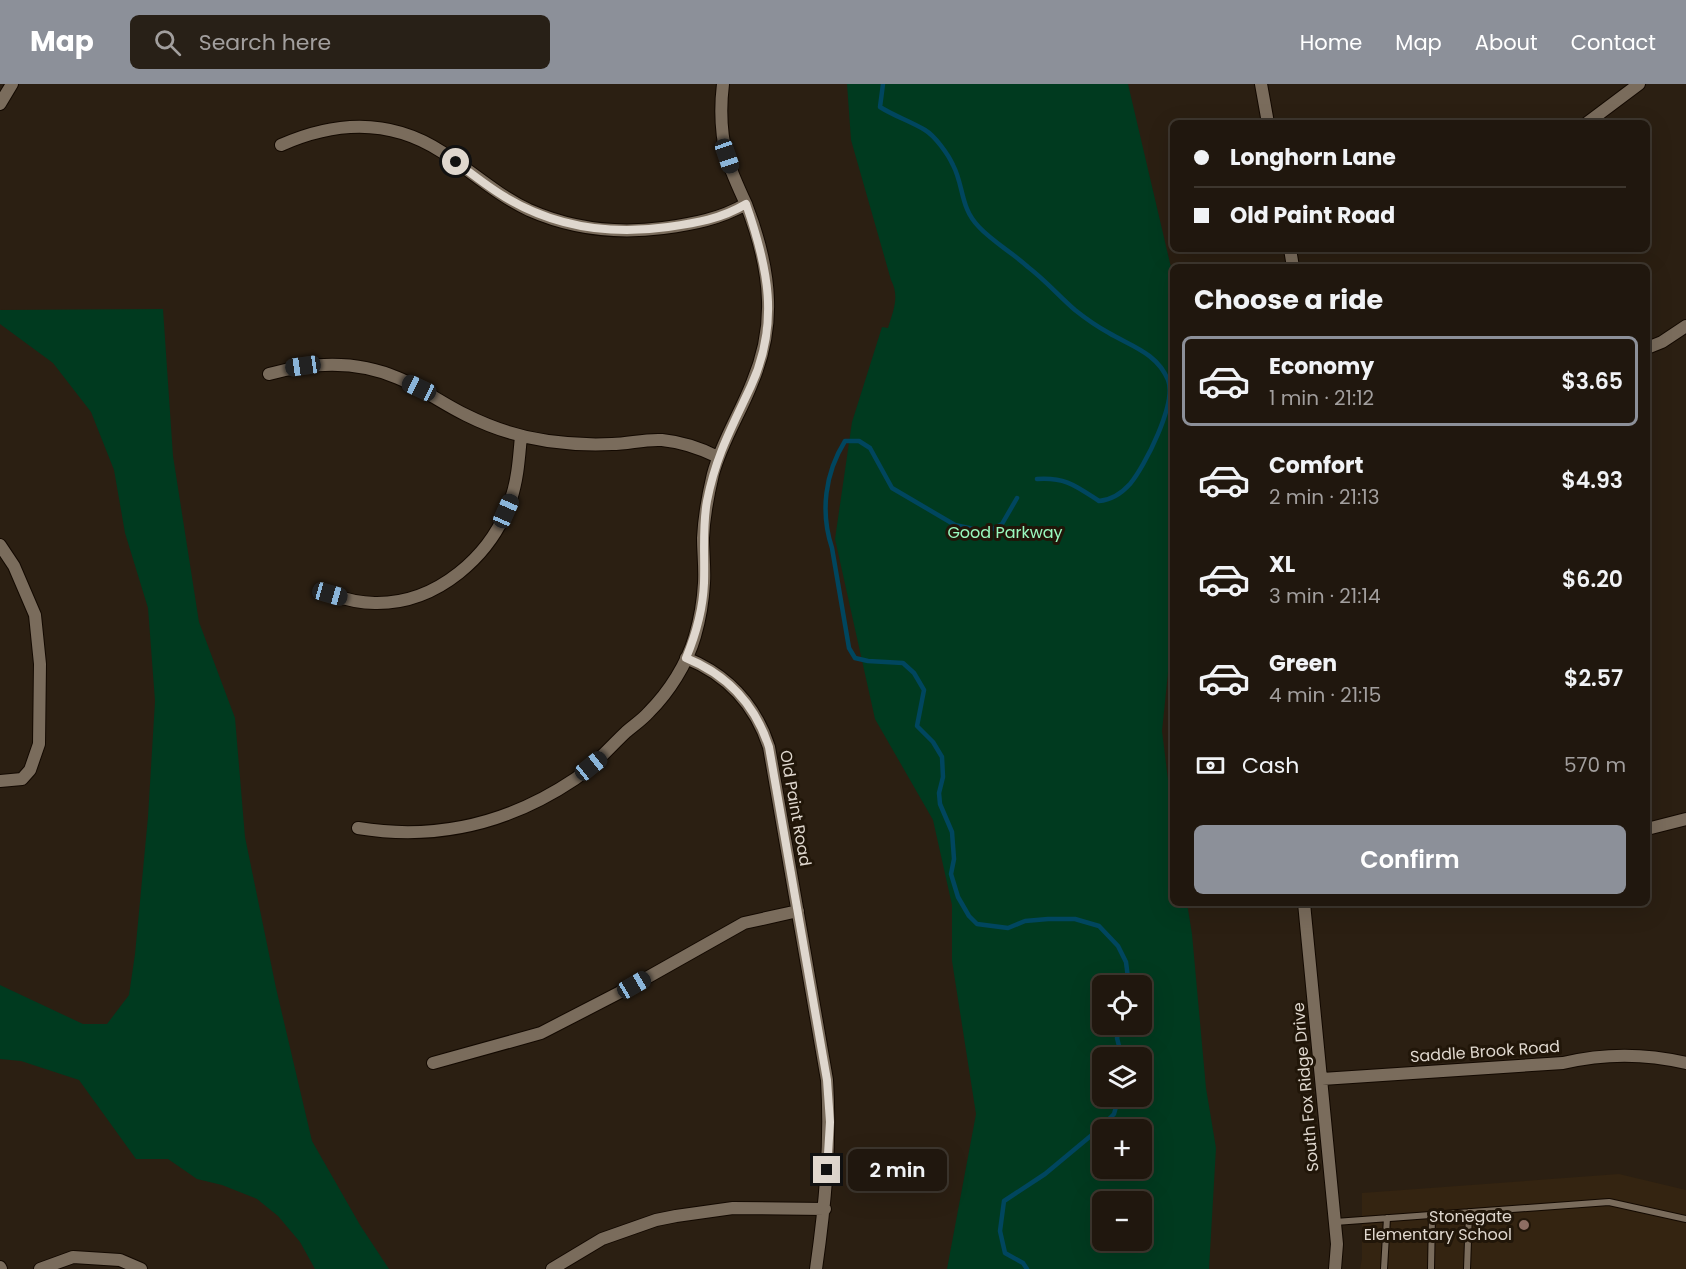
<!DOCTYPE html>
<meta charset="utf-8">
<style>
:root{--surface:#20170e;--page:#282017;--text:#f1f3f6;--muted:#a29f9e;--line:#3d362e;--accent:#8c9099}
body{margin:0;font-family:Poppins,sans-serif;background:var(--page);color:var(--text);height:100vh;display:flex;flex-direction:column;font-size:22px;white-space:nowrap}
*{box-sizing:border-box;margin:0}
p{font-size:20px;color:var(--muted)}
.icon{flex:none;width:33px;height:33px;fill:none;stroke:currentColor;stroke-width:2;stroke-linecap:round;stroke-linejoin:round}
.map{position:relative;flex:1;overflow:hidden}
.details{position:absolute;left:1170px;top:180px;width:480px;height:642px;display:flex;flex-direction:column;background:var(--surface);border-radius:9px;box-shadow:0 6px 24px #0002,0 0 0 2px var(--line)}
.details>*{flex:none}
.banner{position:absolute;left:1170px;top:36px;width:480px;height:132px;border-radius:9px;box-shadow:0 6px 24px #0002,0 0 0 2px var(--line);display:grid;align-content:center;height:132px;padding:0 24px;background:var(--surface)}
.buttons{position:absolute;left:1092px;top:891px;display:grid;gap:12px}
.buttons a{display:grid;place-items:center;width:60px;height:60px;border-radius:9px;background:var(--surface);box-shadow:0 6px 24px #0002,0 0 0 2px var(--line);font-size:30px}
.end{position:absolute;width:27px;height:27px;margin:-14px;border:8px solid #dfd7ce;background:#111;box-shadow:0 0 0 3px #111}
.from{border-radius:50%}
.bubble{position:absolute;height:42px;border-radius:9px;background:var(--surface);box-shadow:0 6px 24px #0002,0 0 0 2px var(--line);font-size:20px;font-weight:600;line-height:42px;text-align:center}
.car{position:absolute;width:18px;height:36px;margin:-18px -9px;border-radius:8px;box-shadow:0 0 4px 2px #0007;background:linear-gradient(#222 24%,#8ab4d8 0 40%,#222 0 76%,#8ab4d8 0 86%,#222 0)}
.banner b{display:flex;align-items:center;gap:21px;height:57px;font-size:22px}
.banner b+b{border-top:2px solid var(--line)}
.banner i{width:15px;height:15px;background:var(--text)}
ul{padding:0;list-style:none}
li{display:flex;align-items:center;gap:18px;height:90px;margin:0 12px 9px;padding:0 12px;border:3px solid transparent;border-radius:9px}
li div{flex:1}
li b{display:block;font-size:22px}
li em{font-style:normal;font-weight:600}
li.active{border-color:var(--accent)}
li>.icon{width:54px;height:54px;stroke-width:1.5}
h2{padding:0 24px;font-size:27px;line-height:72px}
.pay{display:flex;align-items:center;gap:15px;height:66px;padding:0 24px;font-size:22px}
.pay p{margin-inline-start:auto}
.primary-button{display:flex;gap:12px;margin-top:auto;padding:12px 24px}
.primary-button a{flex:1;height:69px;border-radius:9px;background:var(--accent);color:#fff;font-size:24px;font-weight:600;line-height:69px;text-align:center}
header{display:flex;align-items:center;gap:36px;box-sizing:border-box;height:84px;padding:0 30px;background:var(--accent);color:#fff}
header strong{font-size:28px}
nav{display:flex;gap:33px;margin-inline-start:auto;font-size:21px}
.search{width:420px;height:54px;background:var(--page);display:flex;align-items:center;gap:15px;box-sizing:border-box;padding:0 21px;border-radius:9px;color:var(--muted);font-size:22px}
.map>svg:first-child{display:block}
.built{fill:#342411}
.green{fill:#003a1f;fill-rule:evenodd}
.lines{fill:none;stroke-linecap:round;stroke-linejoin:round}
.stream{stroke:#00465f;stroke-width:4.5}
.lane-casing{stroke:#130901;stroke-width:8}
.street-casing{stroke:#130901;stroke-width:14}
.lane{stroke:#7a6c5c;stroke-width:6}
.street{stroke:#7a6c5c;stroke-width:12}
.route{stroke:#dfd7ce;stroke-width:8}
.education-dot{fill:#8d6e63;stroke:#211609;stroke-width:2}
.labels{text-anchor:middle;stroke-width:6;stroke-linejoin:round;paint-order:stroke}
.park-label{font-size:16px;fill:#9afabf;stroke:#211609}
.street-label{font-size:16px;fill:#dfd7ce;stroke:#211609}
.poi-label{font-size:16px;fill:#dfd7ce;stroke:#211609;text-anchor:end}
</style>
<header>
<strong>Map</strong>
<div class="search"><svg class="icon" aria-label="search" viewBox="0 0 24 24"><circle cx="10" cy="10" r="6"/><path d="M15 15l6 6"/></svg>Search here</div>
<nav><a>Home</a><a>Map</a><a>About</a><a>Contact</a></nav>
</header>
<div class="map">
<svg width="1686" height="1185" viewBox="0 0 1686 1185">
<rect width="100%" height="100%" fill="#2b1f12"/>
<!-- built -->
<path class="built" d="M1619 1090 1686 1106V1185H1360L1362 1174V1109Z"/>
<!-- green -->
<path class="green" d="M847 0H1128L1173 192V540L1162 647 1173 736V819H1187L1192 850 1206 1004 1216 1064 1209 1185H947L976 1030 952 877V821L933 736 875 635 835 455 852 338 882 243 888 244C893 227 900 213 891 196L851 56ZM1102 902H1142V940H1102ZM1102 974H1142V1012H1102ZM1102 1046H1142V1084H1102ZM1102 1118H1142V1156H1102Z
M163 225 173 372 199 538 235 634 245 753 276 904 312 1057 360 1141 389 1185H315L300 1158 278 1132 257 1115 222 1101 197 1095 168 1075H136L79 996 21 977 0 975V901L83 940H107L129 911 135 870 148 733 155 617 148 524 125 449 114 386 91 328 53 279 0 240V226Z"/>
<g class="lines">
<!-- stream -->
<path class="stream" d="M883 0 880 23C894 32 910 37 925 46 935 52 948 70 953 81 964 102 960 124 979 143 993 158 1013 169 1028 183 1045 196 1059 212 1075 226 1085 234 1098 243 1109 249 1131 262 1157 269 1168 296 1177 319 1145 382 1130 400 1121 410 1111 416 1099 417 1076 402 1066 393 1037 395
M1017 414 1002 440 987 448 955 441 892 404 870 364 859 357H845C825 389 820 428 832 464L849 564 855 574 868 577 903 579 914 589 924 606 917 642 933 658 942 673 943 693 939 709 940 720 952 748 954 775 951 790 958 813 969 832 977 840 1008 844 1025 837 1048 835H1075L1099 842 1118 862 1126 878 1129 902
M1121 940 1117 954 1122 974
M1027 1185 1023 1179 1005 1169 1000 1147 1004 1117 1045 1090 1099 1045 1114 1030 1119 1012"/>
<!-- lane casing -->
<g class="lane-casing">
<path id="lane" d="M1335 1138 1609 1118 1686 1135
M1384 1185 1387 1134
M1431 1185 1432 1131
M1467 1185 1469 1128"/>
</g>
<!-- street casing -->
<g class="street-casing">
<path id="street" d="M1261 0 1268 39
M0 20 12 0
M1587 39 1639 0
M281 61C335 37 390 34 442 68 471 87 497 111 529 126 572 145 617 150 663 144 693 140 720 135 746 120
M1290 165 1293 183
M1647 264 1662 258 1686 242
M269 290C312 278 357 276 398 294 422 304 443 320 466 331 492 344 520 353 548 357 569 360 591 361 612 360 629 360 643 355 662 356 682 358 700 364 718 373
M0 461 14 482 35 531 40 580 39 660 30 686 22 695 0 697
M330 510C344 515 359 519 375 519 437 520 492 472 511 415 518 394 519 373 521 352
M686 574C728 591 755 620 769 663L827 996C831 1060 825 1122 816 1185
M358 744C437 757 508 740 575 695 594 682 609 664 626 648 634 641 642 636 649 628 669 608 687 580 695 552 700 535 703 517 704 499 705 484 703 469 703 454 704 433 708 411 713 390 722 357 740 330 752 299 763 273 769 244 768 216 767 183 758 151 746 120 739 105 732 90 727 74 721 50 720 24 723 0
M1647 745 1686 735
M1304 819 1337 1160 1335 1185
M433 979 541 949 634 901 744 839 798 827
M1322 995 1563 979C1605 969 1644 969 1686 979
M0 1183 1 1185
M40 1185 73 1173 120 1176 141 1185
M552 1185 602 1155 656 1136 676 1132 733 1124 825 1125"/>
</g>
<!-- lane -->
<use href="#lane" class="lane"/>
<!-- street -->
<use href="#street" class="street"/>
</g>
<g class="lines">
<!-- route -->
<path class="route" d="M456 78C472 90 488 103 505 113 555 143 611 151 668 143 696 139 721 135 746 120 768 183 780 239 751 302 732 343 716 371 707 417 702 444 705 471 704 499 703 525 696 550 686 574 728 591 755 620 769 663L827 996 830 1038 827 1086"/>
</g>
<!-- markers -->
<circle class="education-dot" cx="1524" cy="1141" r="6"/>
<g class="labels">
<!-- park labels -->
<g class="park-label">
<text x="1005" y="454">Good Parkway</text>
</g>
<!-- street labels -->
<g class="street-label">
<text transform="translate(796 724) rotate(80)" y="6">Old Paint Road</text>
<text transform="translate(1485 967) rotate(-4)" y="6">Saddle Brook Road</text>
<text transform="translate(1305 1003) rotate(-95)" y="6">South Fox Ridge Drive</text>
</g>
<!-- poi labels -->
<g class="poi-label">
<text x="1512" y="1138">Stonegate<tspan x="1512" dy="18">Elementary School</tspan></text>
</g>
</g>
</svg>
<div class="buttons">
<a><svg class="icon" aria-label="locate" viewBox="0 0 24 24"><circle cx="12" cy="12" r="6"/><path d="M12 2v4M12 18v4M2 12h4M18 12h4"/></svg></a>
<a><svg class="icon" aria-label="layers" viewBox="0 0 24 24"><path d="M12 4l9 5-9 5-9-5zM3 14l9 5 9-5"/></svg></a>
<a>+</a>
<a>−</a>
</div>
<i class="end from" style="left:456px;top:78px"></i>
<i class="end" style="left:827px;top:1086px"></i>
<div class="bubble" style="left:848px;top:1065px;width:99px">2 min</div>
<i class="car" style="left:727px;top:72px;rotate:161deg"></i>
<i class="car" style="left:303px;top:282px;rotate:262deg"></i>
<i class="car" style="left:419px;top:304px;rotate:295deg"></i>
<i class="car" style="left:506px;top:427px;rotate:24deg"></i>
<i class="car" style="left:330px;top:510px;rotate:106deg"></i>
<i class="car" style="left:591px;top:682px;rotate:51deg"></i>
<i class="car" style="left:634px;top:901px;rotate:60deg"></i>
<div class="banner">
<b><i class="from"></i>Longhorn Lane</b>
<b><i></i>Old Paint Road</b>
</div>
<section class="details">
<h2>Choose a ride</h2>
<ul>
<li class="active"><svg class="icon" aria-label="car" viewBox="0 0 24 24"><path d="M5 17H2v-5l4-1 3-4h7l3 4 3 1v5h-3M9 17h6M6 11h13"/><circle cx="7" cy="17" r="2"/><circle cx="17" cy="17" r="2"/></svg><div><b>Economy</b><p>1 min · 21:12</p></div><em>$3.65</em></li>
<li><svg class="icon" aria-label="car" viewBox="0 0 24 24"><path d="M5 17H2v-5l4-1 3-4h7l3 4 3 1v5h-3M9 17h6M6 11h13"/><circle cx="7" cy="17" r="2"/><circle cx="17" cy="17" r="2"/></svg><div><b>Comfort</b><p>2 min · 21:13</p></div><em>$4.93</em></li>
<li><svg class="icon" aria-label="car" viewBox="0 0 24 24"><path d="M5 17H2v-5l4-1 3-4h7l3 4 3 1v5h-3M9 17h6M6 11h13"/><circle cx="7" cy="17" r="2"/><circle cx="17" cy="17" r="2"/></svg><div><b>XL</b><p>3 min · 21:14</p></div><em>$6.20</em></li>
<li><svg class="icon" aria-label="car" viewBox="0 0 24 24"><path d="M5 17H2v-5l4-1 3-4h7l3 4 3 1v5h-3M9 17h6M6 11h13"/><circle cx="7" cy="17" r="2"/><circle cx="17" cy="17" r="2"/></svg><div><b>Green</b><p>4 min · 21:15</p></div><em>$2.57</em></li>
</ul>
<div class="pay"><svg class="icon" aria-label="cash" viewBox="0 0 24 24"><path d="M3 7h18v10H3z"/><circle cx="12" cy="12" r="2"/></svg>Cash<p>570 m</p></div>
<div class="primary-button"><a>Confirm</a></div>
</section>
</div>
